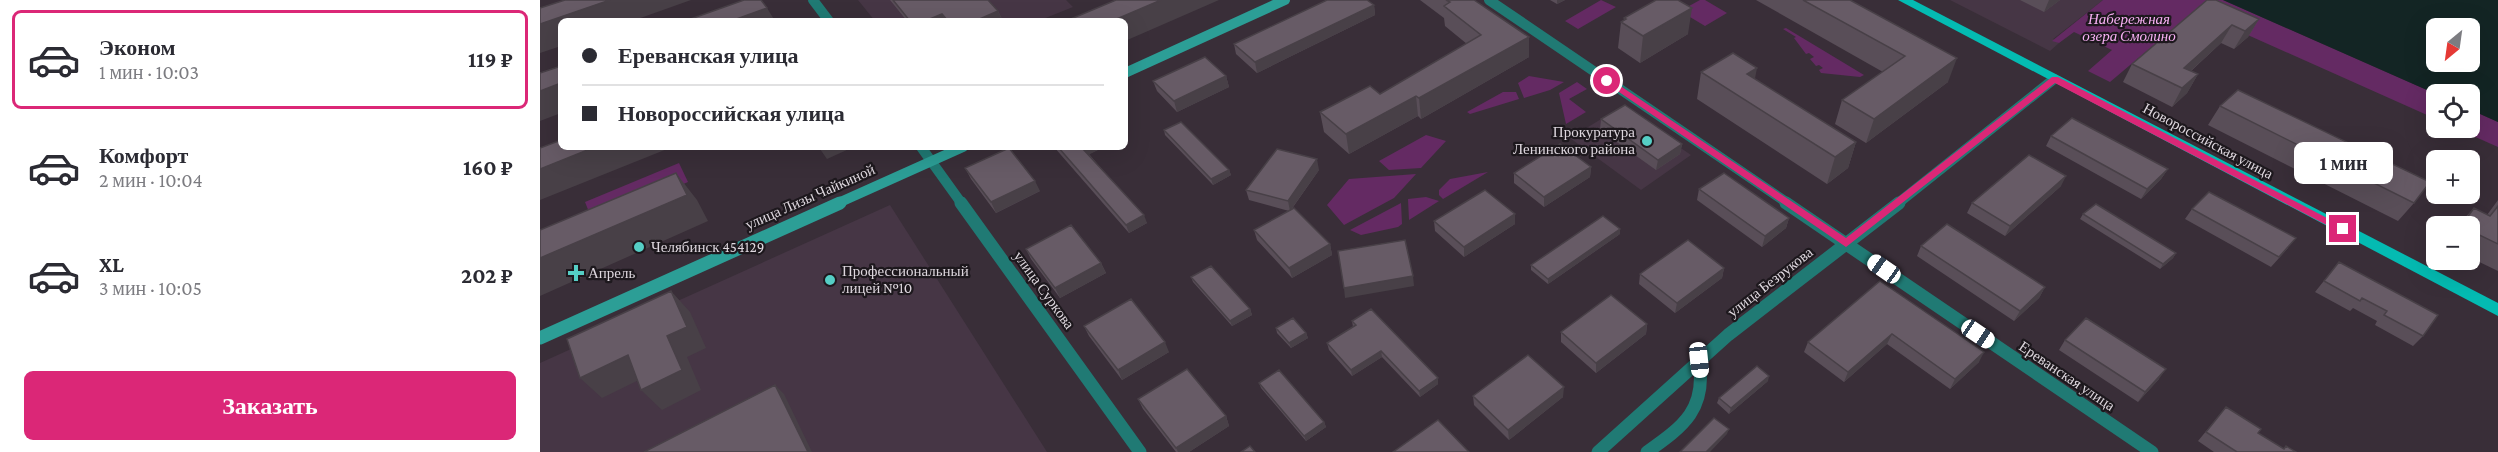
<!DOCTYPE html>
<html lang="ru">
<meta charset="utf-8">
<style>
:root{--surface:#fff;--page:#f7f7f7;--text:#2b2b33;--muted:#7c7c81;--line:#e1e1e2;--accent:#db2777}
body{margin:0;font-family:"Crimson Pro",serif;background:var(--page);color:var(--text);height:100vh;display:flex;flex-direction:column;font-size:22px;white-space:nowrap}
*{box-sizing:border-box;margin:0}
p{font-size:20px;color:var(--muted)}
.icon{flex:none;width:33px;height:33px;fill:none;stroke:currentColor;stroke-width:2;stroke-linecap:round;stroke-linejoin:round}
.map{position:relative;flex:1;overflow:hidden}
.drawer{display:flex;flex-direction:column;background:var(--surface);width:540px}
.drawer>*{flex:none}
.guide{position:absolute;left:18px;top:18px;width:570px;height:132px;border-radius:9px;box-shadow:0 6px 24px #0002;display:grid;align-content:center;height:132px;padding:0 24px;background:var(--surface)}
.needle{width:39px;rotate:209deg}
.fabs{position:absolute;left:1886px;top:18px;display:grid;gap:12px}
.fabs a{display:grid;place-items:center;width:54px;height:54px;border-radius:9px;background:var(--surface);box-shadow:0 6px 24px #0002;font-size:30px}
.end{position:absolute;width:27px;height:27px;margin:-14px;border:8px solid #db2777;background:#fff;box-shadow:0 0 0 3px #fff}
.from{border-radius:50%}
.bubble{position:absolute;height:42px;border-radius:9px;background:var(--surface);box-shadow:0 6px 24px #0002;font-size:20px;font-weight:700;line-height:42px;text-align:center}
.car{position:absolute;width:18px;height:36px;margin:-18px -9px;border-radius:8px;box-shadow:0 0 4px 2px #0007;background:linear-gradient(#fff 24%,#345 0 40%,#fff 0 76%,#345 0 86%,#fff 0)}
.guide b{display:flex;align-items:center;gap:21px;height:57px;font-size:22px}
.guide b+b{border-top:2px solid var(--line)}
.guide i{width:15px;height:15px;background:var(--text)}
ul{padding:10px 0 0;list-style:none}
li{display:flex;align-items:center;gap:18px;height:99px;margin:0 12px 9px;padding:0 12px;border:3px solid transparent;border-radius:9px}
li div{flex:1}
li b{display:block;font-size:22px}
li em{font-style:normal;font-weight:700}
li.selected{border-color:var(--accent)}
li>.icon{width:54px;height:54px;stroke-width:1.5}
.primary-button{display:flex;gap:12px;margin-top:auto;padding:12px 24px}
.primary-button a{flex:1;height:69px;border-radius:9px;background:var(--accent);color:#fff;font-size:24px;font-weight:700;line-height:69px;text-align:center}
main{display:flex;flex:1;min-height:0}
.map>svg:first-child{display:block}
.built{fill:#463645}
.green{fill:#642a63}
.water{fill:#132524;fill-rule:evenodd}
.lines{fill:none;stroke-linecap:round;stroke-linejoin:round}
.street-far1{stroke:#207a74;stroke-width:10}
.street{stroke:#207a74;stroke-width:13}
.secondary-far1{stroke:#2c9e96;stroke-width:10}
.secondary{stroke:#2c9e96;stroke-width:13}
.primary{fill:#04bbb2;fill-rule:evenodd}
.wall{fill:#594e58}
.shaded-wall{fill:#484047}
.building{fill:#675b66;stroke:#484047;stroke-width:1.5}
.route{fill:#db2777}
.poi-dot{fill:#55cec5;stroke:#1d181d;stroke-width:2}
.labels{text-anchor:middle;stroke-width:4.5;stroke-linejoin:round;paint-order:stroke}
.park-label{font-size:15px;font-style:italic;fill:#f8b0f4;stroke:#1d181d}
.poi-label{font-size:15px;fill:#ded7de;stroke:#1d181d;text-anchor:start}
.street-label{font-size:15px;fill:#ded7de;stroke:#1d181d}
</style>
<main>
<section class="drawer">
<ul>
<li class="selected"><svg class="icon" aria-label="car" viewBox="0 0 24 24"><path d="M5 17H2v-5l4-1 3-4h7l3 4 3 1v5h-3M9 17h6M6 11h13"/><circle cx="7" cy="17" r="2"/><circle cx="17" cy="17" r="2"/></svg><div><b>Эконом</b><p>1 мин · 10:03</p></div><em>119 ₽</em></li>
<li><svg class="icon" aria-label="car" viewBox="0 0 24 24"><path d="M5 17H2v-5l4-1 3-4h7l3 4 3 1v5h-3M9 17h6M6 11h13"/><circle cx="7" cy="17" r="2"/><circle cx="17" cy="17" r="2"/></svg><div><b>Комфорт</b><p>2 мин · 10:04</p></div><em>160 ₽</em></li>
<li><svg class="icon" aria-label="car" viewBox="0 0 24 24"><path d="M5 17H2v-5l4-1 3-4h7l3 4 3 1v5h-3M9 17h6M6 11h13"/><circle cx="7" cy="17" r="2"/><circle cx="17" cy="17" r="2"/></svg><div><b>XL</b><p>3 мин · 10:05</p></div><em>202 ₽</em></li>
</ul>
<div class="primary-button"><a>Заказать</a></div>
</section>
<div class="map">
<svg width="1958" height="452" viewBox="0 0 1958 452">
<rect width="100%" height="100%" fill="#392e38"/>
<!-- built -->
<path class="built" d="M318 0H526L533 7 498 21H335Z
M1410 0H1563L1513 39 1519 43 1510 51Z
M1081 107 1151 155 1101 190 1030 138Z
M350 205 507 452H0V363Z"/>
<!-- green -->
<path class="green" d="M1061 0 1076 7 1038 29 1025 21Z
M1160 0H1165L1187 13 1165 26 1140 11Z
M1563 0H1683L1896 94V119L1654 11 1570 82 1548 71 1572 50 1534 32 1519 43 1512 41Z
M1246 28 1324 75 1320 77 1281 73 1279 70 1283 68 1279 65 1276 66 1270 59 1274 57 1269 53 1266 54 1254 38 1256 37 1243 29Z
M989 76 1024 82 1010 90 984 98 978 83Z
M1037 82 1047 89 1029 99 1046 112 1026 124 1019 93Z
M963 92H976L979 99 930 114 927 112Z
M1929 109 1958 122V147L1915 128H1929Z
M886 135 906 141 881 168 849 170 839 161Z
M139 163 148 182 53 222 45 202Z
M948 172 903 199 899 195V190L910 179Z
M876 174 854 198 804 225 787 205 809 179Z
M886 197 899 201 869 220 868 199Z
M861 203 862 224 858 227 821 235 810 230Z"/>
<!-- water -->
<path class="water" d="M1683 0H1958V122L1929 109V94H1896ZM1896 28H1929V62H1896Z"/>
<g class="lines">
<!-- street-far1 -->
<path class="street-far1" d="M273 0 289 21
M949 0 1249 204
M381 147 422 204
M1357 204 1514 79"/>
<!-- street -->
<path class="street" d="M421 203 600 452
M1246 203 1612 452
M1058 452 1188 335 1359 203
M1107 452C1144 426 1167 409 1159 360"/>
<!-- secondary-far1 -->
<path class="secondary-far1" d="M585 73 745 0
M296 204 423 147"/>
<!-- secondary -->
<path class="secondary" d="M0 338 300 203"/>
<!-- primary -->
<path class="primary" d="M1358 0H1373L1958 303V316Z"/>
</g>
<!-- wall -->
<path class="wall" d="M350 0H448L458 11 463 21H367Z
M880 0H934L989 37V57L881 119 878 116 809 154 784 132 780 112 840 94 927 44 905 26 904 18Z
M1010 0H1025L1017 4Z
M1216 0H1310L1408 82 1326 143 1295 124 1302 100 1343 72Z
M1480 0H1520L1504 12Z
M1667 0 1719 19 1708 37 1694 49 1681 43 1651 71 1658 74 1647 93 1632 107 1583 82 1592 64Z
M834 5 835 15 717 73 696 54 694 44Z
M1084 18 1148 34 1100 63 1078 48 1081 22 1084 20Z
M1161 72 1215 79 1316 142 1308 168 1287 184 1157 99Z
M686 76 689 87 637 112 617 91 613 81Z
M1680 106 1874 203 1858 221 1668 125Z
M1061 119 1142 144 1140 154 1116 170 1060 130Z
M624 130 689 170 691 175 673 185 625 135Z
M1511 136 1628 169 1621 179 1601 199 1506 146Z
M514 147H564L549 154 607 223 589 233Z
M1051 167 1050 177 1004 207 974 183V173Z
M425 168 500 191 456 213 431 179Z
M779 170 751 210 790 244 792 255 752 278 717 240 714 230 749 211 709 200 706 190Z
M1521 186 1465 236 1427 213 1432 203Z
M1159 189 1249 218 1246 228 1222 247 1157 200Z
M1958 200V271L1929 257V226H1917L1934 208 1947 215Z
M1652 209 1748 248 1731 267 1645 219Z
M975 214V224L924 257 895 231 894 221Z
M1543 214 1636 253 1633 258 1620 269 1540 219Z
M1080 234 1008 284 991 270V265Z
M1381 246 1505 287 1499 298 1474 321 1377 256Z
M486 249 561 263 566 273 520 298 491 259Z
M1799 262 1883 336 1873 346 1835 325 1837 321 1813 308 1810 311 1775 292Z
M1184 268 1182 278 1135 313 1099 284 1100 274Z
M651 277 710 309 712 315 692 326 653 282Z
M1340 281 1439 362 1410 389 1347 344 1304 382 1264 352 1268 342Z
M812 321 898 378V384L880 397 842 357 812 376 789 350 787 343 813 327Z
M1107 324 1106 334 1056 373 1021 342V332Z
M544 326 629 352 582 380 549 336Z
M736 328 766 333 768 338 751 348 737 333Z
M1525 340 1619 379 1598 402 1519 350Z
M1228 381 1189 414 1177 403 1179 398Z
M719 383 784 422 786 427 766 441 721 388Z
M933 396 1023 397 969 440 934 405Z
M598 399 686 416 689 426 649 452H636L603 409Z
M1686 407 1718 433 1743 449 1746 446 1756 452H1674L1658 441Z"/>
<!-- shaded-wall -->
<path class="shaded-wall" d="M70 0H151L92 21H21V46L0 53V24Z
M621 0H679L585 41V21H572Z
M1017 0H1025L1017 4Z
M1509 0H1520L1504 12Z
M834 5 835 15 717 73 715 62Z
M227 8 235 21H191Z
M1152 8 1148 34 1100 63 1103 36Z
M458 11 463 21H435Z
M402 14 406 21H385Z
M1719 19 1708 37 1694 49 1705 31Z
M1692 25 1681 43 1634 86 1644 68Z
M989 37V57L881 119 879 98Z
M1417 58 1408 82 1326 143 1334 119Z
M1217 68 1212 94 1207 74Z
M1658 74 1647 93 1632 107 1642 88Z
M686 76 689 87 637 112 634 101Z
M21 83V113L0 121V91Z
M876 96 878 116 809 154 806 134Z
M1316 142 1308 168 1287 184 1295 157Z
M1142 144 1140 154 1116 170 1118 160Z
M55 147H132L0 200V169Z
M284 147H308L309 149 287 159 280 149Z
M544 147H564L546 156 542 148Z
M777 159 779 170 750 211 748 201Z
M1051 167 1050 177 1004 207V197Z
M1628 169 1621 179 1601 199 1607 189Z
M689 170 691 175 673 185 671 179Z
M136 173 157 200 168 221 0 296V258Z
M1526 176 1521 186 1465 236 1470 226Z
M495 181 500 191 456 213 451 202Z
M975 214V224L924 257V247Z
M604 215 607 223 589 233 586 225Z
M1249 218 1246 228 1222 247 1225 236Z
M1080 229V234L1008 284V279Z
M790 244 792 255 752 278 749 268Z
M1636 253 1633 258 1620 269 1623 264Z
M561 263 566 273 520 298 515 288Z
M1184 268 1182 278 1135 313 1137 303Z
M873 276 874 286 805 298 804 288Z
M1505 287 1499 298 1474 321 1480 311Z
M131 291 150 312 166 348 147 357 161 390 122 410 101 390 127 336Z
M710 309 712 315 692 326 690 321Z
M1107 324 1106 334 1056 373V363Z
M766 333 768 338 751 348 749 343Z
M1352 334 1347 344 1304 382 1308 372Z
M625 342 629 352 582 380 578 370Z
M841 351 842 357 812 376 811 370Z
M1444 352 1439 362 1410 389 1415 379Z
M88 355 109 375 62 398 40 378Z
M1626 369 1619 379 1598 402 1605 392Z
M1229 376 1228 381 1189 414 1191 408Z
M898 378V384L880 397 879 391Z
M235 385 244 394 272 452H268Z
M1024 387 1023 397 969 440 968 430Z
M686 416 689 426 649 452H638L636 448Z
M784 422 786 427 766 441 764 436Z
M1189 429 1187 434 1170 452H1166Z"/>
<!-- building -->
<path class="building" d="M25 0H70L0 24V8Z
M204 0H221L227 8 191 21H145Z
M353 0H448L458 11 435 21H408L402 14 385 21H370Z
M576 0H621L572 21H526Z
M787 0H827L834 5 715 62 694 44Z
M906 0H934L989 37 879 98 876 96 806 134 780 112 830 86 840 94 941 35 904 6 910 2Z
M1116 0H1138L1152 8 1103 36 1081 22 1086 19 1084 18Z
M1263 0H1310L1417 58 1334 119 1302 100 1365 56Z
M1667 0H1676L1719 19 1705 31 1692 25 1644 68 1658 74 1642 88 1592 64Z
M1193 53 1217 68 1207 74 1316 142 1295 157 1161 72Z
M665 57 686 76 634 101 613 81Z
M21 66V83L0 91V73Z
M1698 90 1890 182 1874 203 1680 106Z
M1085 105 1142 144 1118 160 1061 119Z
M1532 118 1628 169 1607 189 1511 136Z
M641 122 689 170 671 179 624 130Z
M21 140V147H55L0 169V148Z
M1020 144 1051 167 1004 197 974 173Z
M518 147H544L542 148 604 215 586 225Z
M469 148 495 181 451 202 425 168Z
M737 149 777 159 748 201 706 190Z
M1489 155 1526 176 1470 226 1432 203Z
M136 173 147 195 0 258V230Z
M1184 173 1249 218 1225 236 1159 189Z
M945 190 975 214 924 247 894 221Z
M1669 192 1756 238 1739 257 1652 209Z
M1556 204 1636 253 1623 264 1543 214Z
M1958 206V244L1929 230V226H1921L1934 208 1950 216Z
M754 208 790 244 749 268 714 230Z
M1063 216 1080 229 1008 279 991 265Z
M1407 224 1505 287 1480 311 1381 246Z
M531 225 561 263 515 288 486 249Z
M865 240 873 276 804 288 798 251Z
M1148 240 1184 268 1137 303 1100 274Z
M1799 262 1898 315 1883 336 1844 315 1847 311 1822 298 1820 301 1784 281Z
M671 266 710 309 690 321 651 277Z
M1340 281 1444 352 1415 379 1352 334 1308 372 1268 342Z
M131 291 147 327 127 336 142 370 101 390 88 355 40 378 27 339Z
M1071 295 1107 324 1056 363 1021 332Z
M591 299 625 342 578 370 544 326Z
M831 309 898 378 879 391 841 351 811 370 787 343 816 325 812 321Z
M753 318 766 333 749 343 736 328Z
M1546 318 1626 369 1605 392 1525 340Z
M988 355 1024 387 968 430 933 396Z
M1217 366 1229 376 1191 408 1179 398Z
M647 369 686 416 636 448 598 399Z
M739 370 784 422 764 436 719 383Z
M235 385 268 452H104Z
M1686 407 1721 429 1718 433 1744 449 1746 446 1756 452H1697L1666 432Z
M1174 418 1189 429 1166 452H1140Z
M898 420 929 452H853Z
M710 446 715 452H701Z"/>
<!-- route -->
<path class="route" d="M1512 77H1518L1808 229 1806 232H1800L1515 83 1306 247 1063 81 1070 79 1306 238Z"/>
<!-- markers -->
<g class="poi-dot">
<circle cx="1107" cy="141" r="6"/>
<circle cx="99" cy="247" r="6"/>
<path d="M33 264h6v6h6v6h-6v6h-6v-6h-6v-6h6z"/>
<circle cx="290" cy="280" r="6"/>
</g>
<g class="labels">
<!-- park labels -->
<g class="park-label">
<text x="1589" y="24">Набережная<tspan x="1589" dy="17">озера Смолино</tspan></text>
</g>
<!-- poi labels -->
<g class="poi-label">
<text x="1095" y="137" text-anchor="end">Прокуратура<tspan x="1095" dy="17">Ленинского района</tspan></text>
<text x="111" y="252">Челябинск 454129</text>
<text x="302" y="276">Профессиональный<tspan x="302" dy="17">лицей №10</tspan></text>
<text x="48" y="278">Апрель</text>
</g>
<!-- street labels -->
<g class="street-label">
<text transform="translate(1668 141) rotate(28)" y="5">Новороссийская улица</text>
<text transform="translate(270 197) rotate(-24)" y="5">улица Лизы Чайкиной</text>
<text transform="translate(1230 282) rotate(-38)" y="5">улица Безрукова</text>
<text transform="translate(504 290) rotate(54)" y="5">улица Суркова</text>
<text transform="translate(1527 376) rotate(34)" y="5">Ереванская улица</text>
</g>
</g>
</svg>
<div class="fabs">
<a><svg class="needle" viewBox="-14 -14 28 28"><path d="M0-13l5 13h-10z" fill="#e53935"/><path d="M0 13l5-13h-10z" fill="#7c7c81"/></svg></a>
<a><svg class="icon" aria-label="locate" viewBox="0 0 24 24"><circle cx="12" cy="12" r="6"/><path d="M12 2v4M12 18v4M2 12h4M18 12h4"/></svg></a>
<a>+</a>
<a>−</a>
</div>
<i class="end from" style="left:1067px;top:81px"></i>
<i class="end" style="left:1803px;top:229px"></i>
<div class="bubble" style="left:1754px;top:142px;width:99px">1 мин</div>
<i class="car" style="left:1344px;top:269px;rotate:305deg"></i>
<i class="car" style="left:1438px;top:334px;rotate:124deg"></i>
<i class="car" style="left:1159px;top:360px;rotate:174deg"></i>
<div class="guide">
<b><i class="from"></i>Ереванская улица</b>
<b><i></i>Новороссийская улица</b>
</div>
</div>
</main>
